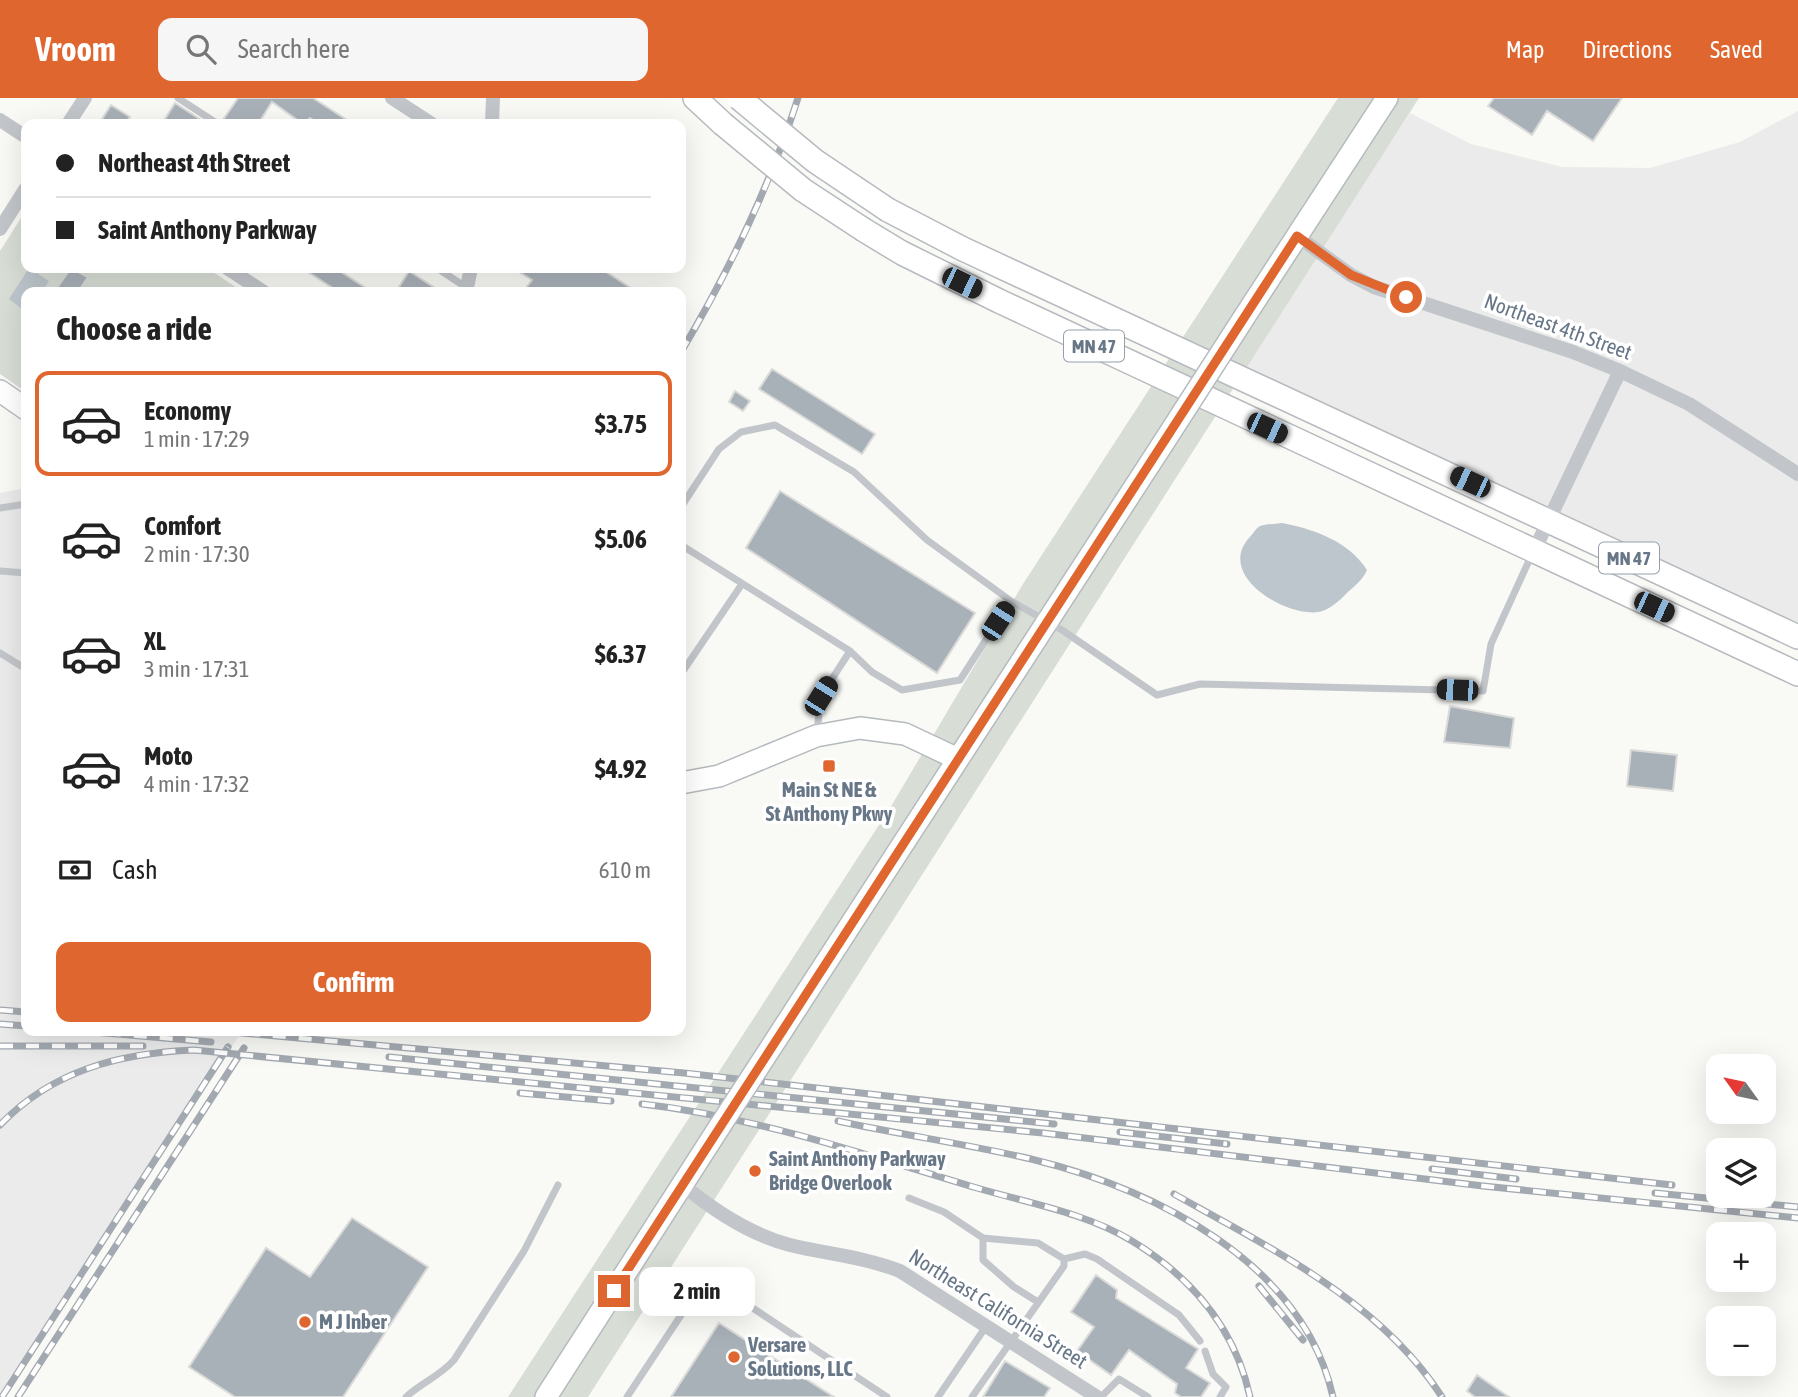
<!DOCTYPE html>
<meta charset="utf-8">
<style>
:root{--surface:#fff;--page:#f6f6f6;--text:#222;--muted:#767676;--line:#e0e0e0;--accent:#e0662f}
body{margin:0;font-family:"Asap Condensed",sans-serif;background:var(--page);color:var(--text);height:100vh;display:flex;flex-direction:column;font-size:26px;white-space:nowrap}
*{box-sizing:border-box;margin:0}
p{font-size:23px;color:var(--muted)}
.icon{flex:none;width:38px;height:38px;fill:none;stroke:currentColor;stroke-width:2;stroke-linecap:round;stroke-linejoin:round}
.map{position:relative;flex:1;overflow:hidden}
.panel{position:absolute;left:21px;top:189px;width:665px;height:749px;display:flex;flex-direction:column;background:var(--surface);border-radius:14px;box-shadow:0 7px 28px #0002}
.panel>*{flex:none}
.top-card{position:absolute;left:21px;top:21px;width:665px;height:154px;border-radius:14px;box-shadow:0 7px 28px #0002;display:grid;align-content:center;height:154px;padding:0 35px;background:var(--surface)}
.needle{width:46px;rotate:303deg}
.buttons{position:absolute;left:1706px;top:956px;display:grid;gap:14px}
.buttons a{display:grid;place-items:center;width:70px;height:70px;border-radius:14px;background:var(--surface);box-shadow:0 7px 28px #0002;font-size:35px}
.end{position:absolute;width:32px;height:32px;margin:-16px;border:9px solid #e0662f;background:#fff;box-shadow:0 0 0 4px #fff}
.from{border-radius:50%}
.bubble{position:absolute;height:49px;border-radius:14px;background:var(--surface);box-shadow:0 7px 28px #0002;font-size:23px;font-weight:700;line-height:49px;text-align:center}
.car{position:absolute;width:21px;height:42px;margin:-21px -10px;border-radius:9px;box-shadow:0 0 5px 2px #0007;background:linear-gradient(#222 24%,#8ab4d8 0 40%,#222 0 76%,#8ab4d8 0 86%,#222 0)}
.top-card b{display:flex;align-items:center;gap:24px;height:66px;font-size:26px}
.top-card b+b{border-top:2px solid var(--line)}
.top-card i{width:18px;height:18px;background:var(--text)}
ul{padding:0;list-style:none}
li{display:flex;align-items:center;gap:21px;height:105px;margin:0 14px 10px;padding:0 21px;border:4px solid transparent;border-radius:14px}
li div{flex:1}
li b{display:block;font-size:26px}
li em{font-style:normal;font-weight:700}
li.on{border-color:var(--accent)}
li>.icon{width:63px;height:63px;stroke-width:1.5}
h2{padding:0 35px;font-size:32px;line-height:84px}
.pay{display:flex;align-items:center;gap:18px;height:77px;padding:0 35px;font-size:26px}
.pay p{margin-inline-start:auto}
.action{display:flex;gap:14px;margin-top:auto;padding:14px 35px}
.action a{flex:1;height:80px;border-radius:14px;background:var(--accent);color:#fff;font-size:28px;font-weight:700;line-height:80px;text-align:center}
header{display:flex;align-items:center;gap:42px;box-sizing:border-box;height:98px;padding:0 35px;background:var(--accent);color:#fff}
header strong{font-size:33px}
nav{display:flex;gap:38px;margin-inline-start:auto;font-size:24px}
.search{width:490px;height:63px;background:var(--page);display:flex;align-items:center;gap:18px;box-sizing:border-box;padding:0 24px;border-radius:14px;color:var(--muted);font-size:26px}
.map>svg:first-child{display:block}
.built{fill:#eaebea}
.green{fill:#d8ded6}
.water{fill:#bdc6cc}
.building{fill:#a9b1b8;stroke:#dadbd9;stroke-width:2}
.lines{fill:none;stroke-linecap:round;stroke-linejoin:round}
.secondary-casing{stroke:#b5babf;stroke-width:24}
.primary-casing{stroke:#b6babe;stroke-width:26}
.lane{stroke:#c2c6ca;stroke-width:7}
.street{stroke:#c2c6ca;stroke-width:14}
.secondary{stroke:#fff;stroke-width:21}
.primary{stroke:#fff;stroke-width:23}
.rail-casing{stroke:#a3a9b0;stroke-width:7}
.rail{stroke:#fff;stroke-width:4.5;stroke-dasharray:13;stroke-linecap:butt}
.secondary-bridge-casing{stroke:#b5babf;stroke-width:24;stroke-linecap:butt}
.primary-bridge-casing{stroke:#b6babe;stroke-width:26;stroke-linecap:butt}
.secondary-bridge{stroke:#fff;stroke-width:21}
.primary-bridge{stroke:#fff;stroke-width:23}
.route{stroke:#e0662f;stroke-width:9}
.poi-dot{fill:#e0662f;stroke:#fff;stroke-width:2.5}
.labels{text-anchor:middle;stroke-width:7;stroke-linejoin:round;paint-order:stroke}
.shield{fill:#fff;stroke:#95a0ab;stroke-width:2}
.shield-label{font-size:19px;font-weight:bold;fill:#687787}
.street-label{font-size:21px;fill:#687787;stroke:#fff}
.poi-label{font-size:21px;font-weight:bold;fill:#687787;stroke:#fff;text-anchor:start}
</style>
<header>
<strong>Vroom</strong>
<div class="search"><svg class="icon" aria-label="search" viewBox="0 0 24 24"><circle cx="10" cy="10" r="6"/><path d="M15 15l6 6"/></svg>Search here</div>
<nav><a>Map</a><a>Directions</a><a>Saved</a></nav>
</header>
<div class="map">
<svg width="1798" height="1299" viewBox="0 0 1798 1299">
<rect width="100%" height="100%" fill="#f9f9f6"/>
<!-- built -->
<path class="built" d="M1798 13V525L1242 269 1410 15 1471 46 1562 69 1650 70 1740 44Z
M26 390V933H242L0 1299V395Z"/>
<!-- green -->
<path class="green" d="M1338 0H1419L588 1299H508L890 710 1023 486Z
M26 112V170H207L243 194H26V294L0 276V153Z"/>
<!-- water -->
<path class="water" d="M29 170 49 183 42 194H26V214L9 201Z
M1282 425C1313 431 1349 443 1367 472 1363 482 1353 489 1346 496 1339 503 1328 513 1318 514 1285 519 1216 477 1249 440 1252 437 1256 430 1260 428 1266 426 1276 426 1282 425Z"/>
<!-- building -->
<path class="building" d="M238 0H313L353 26H319L310 20 303 26 272 4 258 26H224L223 22Z
M1494 0H1622L1593 43 1547 13 1532 37 1488 8Z
M175 5 207 26H162Z
M111 7 130 19 125 26H99Z
M71 170 88 179 78 194H54Z
M302 170H335L372 194H339Z
M513 170H600L637 194H523L532 182Z
M409 173 441 194H396Z
M772 271 875 336 862 356 759 291Z
M735 293 750 303 743 313 729 304Z
M780 393 975 515 937 575 746 450Z
M1450 608 1514 620 1510 650 1444 644Z
M1631 652 1677 657 1673 693 1627 688Z
M352 1120 428 1169 343 1299H235L189 1269 266 1150 310 1179Z
M1096 1177 1117 1192 1116 1200 1198 1251 1186 1270 1210 1285 1201 1299H1181L1175 1295 1177 1286 1129 1252 1111 1277 1077 1253 1094 1229 1071 1214Z
M719 1225 834 1299H671Z
M1005 1263 1050 1290 1044 1299H983Z
M1477 1277 1509 1299H1475L1467 1293Z"/>
<g class="lines">
<!-- secondary casing -->
<g class="secondary-casing">
<path id="secondary" d="M1245 218 1387 0
M0 293 26 311
M681 685 719 678 816 638 860 630 905 636 958 661
M925 712 1162 347
M546 1299 720 1028"/>
</g>
<!-- primary casing -->
<g class="primary-casing">
<path id="primary" d="M695 0 723 26
M888 112 963 151 1798 539
M864 132 902 155 999 203 1798 576"/>
</g>
<!-- lane -->
<path class="lane" d="M178 0 218 26
M437 170 467 190
M681 409 719 351 741 334 775 327 854 374 927 442 1011 503
M0 410 26 406
M681 447 850 553
M0 473 26 475
M0 555 26 571
M681 576 742 486
M817 634 821 598 850 553 872 574 902 592 960 582 1011 503 1062 532 1157 597 1200 586 1483 593 1491 546 1532 456
M909 1100 944 1114 983 1140 1038 1145 1064 1161V1168L972 1299
M983 1140V1162L1014 1189 1038 1204
M1064 1161 1085 1156 1097 1161 1179 1217 1200 1243
M1205 1253 1213 1276 1226 1289 1220 1299
M406 1299C421 1285 440 1278 454 1262L524 1153 558 1087
M627 1299 689 1205 736 1199 887 1299
M938 1299 987 1227
M1101 1299 1119 1281 1148 1299"/>
<!-- street -->
<path class="street" d="M392 0 432 26
M0 22 26 39
M68 26 85 0
M492 26 493 0
M0 131 26 90
M1297 138 1351 177 1374 189 1573 254 1620 273 1689 306 1798 376
M227 170 264 194
M466 194 471 170
M1534 453 1620 273
M683 1087C713 1112 752 1137 790 1147 827 1156 864 1159 900 1173L1097 1299"/>
<!-- secondary -->
<use href="#secondary" class="secondary"/>
<!-- primary -->
<use href="#primary" class="primary"/>
<!-- rail casing -->
<g class="rail-casing">
<path id="rail" d="M681 254C729 173 769 91 798 0
M0 912 26 914
M0 926 26 928
M82 933 211 944
M221 933 684 975 1672 1087
M0 948H143
M389 959 1054 1026
M520 995 611 1003
M642 1006C757 1019 866 1057 977 1090 1028 1105 1086 1115 1132 1143 1191 1179 1235 1230 1250 1299
M838 1023C902 1037 967 1046 1031 1061 1154 1091 1303 1164 1333 1299
M0 1027C53 972 120 955 194 952L1043 1035 1483 1088 1798 1120
M1120 1034 1227 1046
M1432 1071 1516 1081
M1655 1095 1798 1109
M1174 1096C1270 1150 1380 1203 1442 1299
M1259 1188 1303 1242
M2 1299 228 949
M18 1299 244 950"/>
</g>
<!-- rail -->
<use href="#rail" class="rail"/>
<!-- secondary-bridge casing -->
<g class="secondary-bridge-casing">
<path id="secondary-bridge" d="M1162 347 1245 218
M720 1028 925 712"/>
</g>
<!-- primary-bridge casing -->
<g class="primary-bridge-casing">
<path id="primary-bridge" d="M739 0 815 63 888 112
M723 26 803 92 864 132"/>
</g>
<!-- secondary-bridge -->
<use href="#secondary-bridge" class="secondary-bridge"/>
<!-- primary-bridge -->
<use href="#primary-bridge" class="primary-bridge"/>
</g>
<g class="lines">
<!-- route -->
<path class="route" d="M614 1193 1297 138 1351 177 1406 199"/>
</g>
<!-- markers -->
<g class="poi-dot">
<rect x="822" y="661" width="14" height="14" rx="3.5"/>
<circle cx="755" cy="1073" r="7"/>
<circle cx="305" cy="1224" r="7"/>
<circle cx="734" cy="1259" r="7"/>
</g>
<g class="labels">
<!-- shield labels -->
<g class="shield">
<rect x="1064" y="232.5" width="60" height="31" rx="5"/>
<rect x="1599" y="444.5" width="60" height="31" rx="5"/>
</g>
<g class="shield-label">
<text x="1094" y="255">MN 47</text>
<text x="1629" y="467">MN 47</text>
</g>
<!-- street labels -->
<g class="street-label">
<text transform="translate(1558 229) rotate(20)" y="7">Northeast 4th Street</text>
<text transform="translate(998 1211) rotate(32)" y="7">Northeast California Street</text>
</g>
<!-- poi labels -->
<g class="poi-label">
<text x="829" y="699" text-anchor="middle">Main St NE &amp;<tspan x="829" dy="24">St Anthony Pkwy</tspan></text>
<text x="769" y="1068">Saint Anthony Parkway<tspan x="769" dy="24">Bridge Overlook</tspan></text>
<text x="319" y="1231">M J Inber</text>
<text x="748" y="1254">Versare<tspan x="748" dy="24">Solutions, LLC</tspan></text>
</g>
</g>
</svg>
<div class="buttons">
<a><svg class="needle" viewBox="-14 -14 28 28"><path d="M0-13l5 13h-10z" fill="#e53935"/><path d="M0 13l5-13h-10z" fill="#767676"/></svg></a>
<a><svg class="icon" aria-label="layers" viewBox="0 0 24 24"><path d="M12 4l9 5-9 5-9-5zM3 14l9 5 9-5"/></svg></a>
<a>+</a>
<a>−</a>
</div>
<i class="end from" style="left:1406px;top:199px"></i>
<i class="end" style="left:614px;top:1193px"></i>
<div class="bubble" style="left:639px;top:1169px;width:116px">2 min</div>
<i class="car" style="left:962px;top:185px;rotate:116deg"></i>
<i class="car" style="left:1267px;top:330px;rotate:115deg"></i>
<i class="car" style="left:1470px;top:384px;rotate:295deg"></i>
<i class="car" style="left:1654px;top:509px;rotate:115deg"></i>
<i class="car" style="left:998px;top:523px;rotate:33deg"></i>
<i class="car" style="left:1457px;top:592px;rotate:272deg"></i>
<i class="car" style="left:821px;top:598px;rotate:32deg"></i>
<div class="top-card">
<b><i class="from"></i>Northeast 4th Street</b>
<b><i></i>Saint Anthony Parkway</b>
</div>
<section class="panel">
<h2>Choose a ride</h2>
<ul>
<li class="on"><svg class="icon" aria-label="car" viewBox="0 0 24 24"><path d="M5 17H2v-5l4-1 3-4h7l3 4 3 1v5h-3M9 17h6M6 11h13"/><circle cx="7" cy="17" r="2"/><circle cx="17" cy="17" r="2"/></svg><div><b>Economy</b><p>1 min · 17:29</p></div><em>$3.75</em></li>
<li><svg class="icon" aria-label="car" viewBox="0 0 24 24"><path d="M5 17H2v-5l4-1 3-4h7l3 4 3 1v5h-3M9 17h6M6 11h13"/><circle cx="7" cy="17" r="2"/><circle cx="17" cy="17" r="2"/></svg><div><b>Comfort</b><p>2 min · 17:30</p></div><em>$5.06</em></li>
<li><svg class="icon" aria-label="car" viewBox="0 0 24 24"><path d="M5 17H2v-5l4-1 3-4h7l3 4 3 1v5h-3M9 17h6M6 11h13"/><circle cx="7" cy="17" r="2"/><circle cx="17" cy="17" r="2"/></svg><div><b>XL</b><p>3 min · 17:31</p></div><em>$6.37</em></li>
<li><svg class="icon" aria-label="car" viewBox="0 0 24 24"><path d="M5 17H2v-5l4-1 3-4h7l3 4 3 1v5h-3M9 17h6M6 11h13"/><circle cx="7" cy="17" r="2"/><circle cx="17" cy="17" r="2"/></svg><div><b>Moto</b><p>4 min · 17:32</p></div><em>$4.92</em></li>
</ul>
<div class="pay"><svg class="icon" aria-label="cash" viewBox="0 0 24 24"><path d="M3 7h18v10H3z"/><circle cx="12" cy="12" r="2"/></svg>Cash<p>610 m</p></div>
<div class="action"><a>Confirm</a></div>
</section>
</div>
